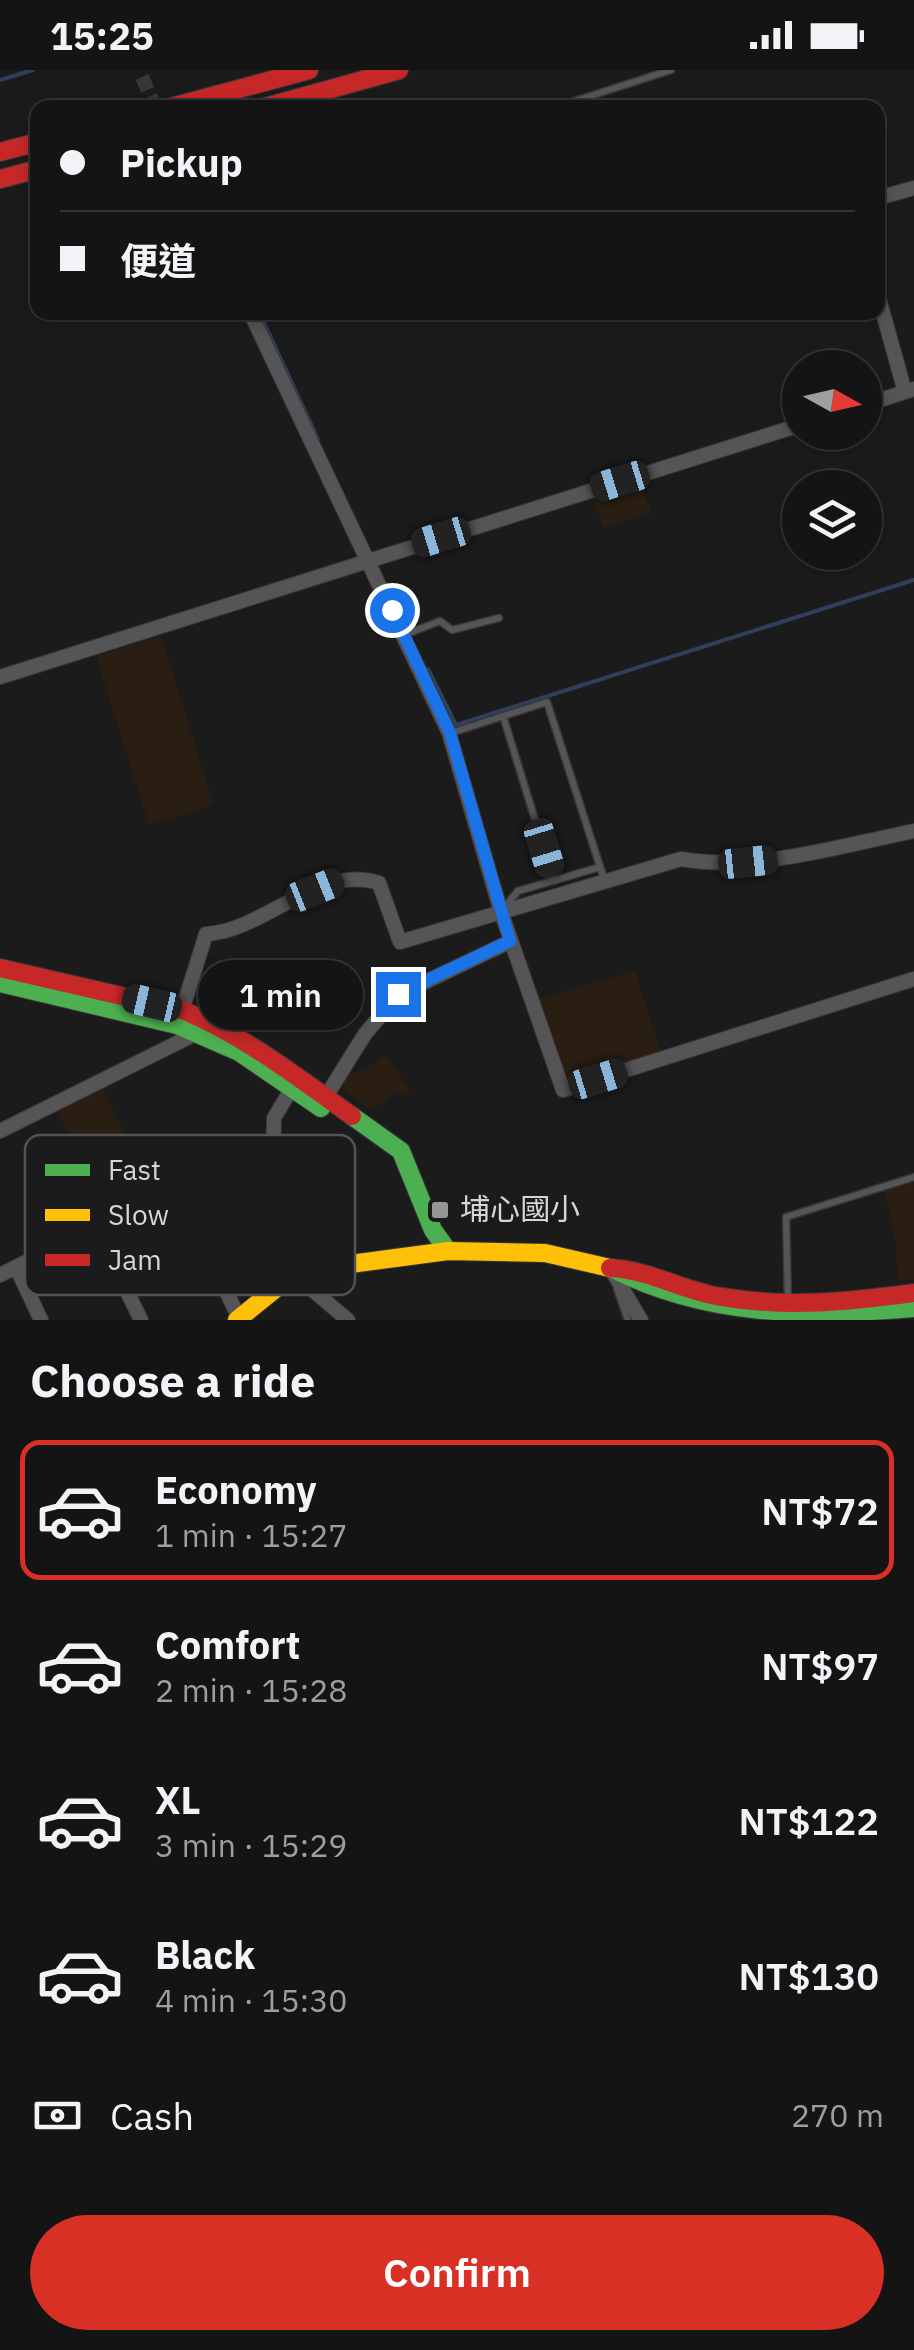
<!DOCTYPE html>
<meta charset="utf-8">
<style>
:root{--surface:#141415;--page:#212122;--text:#f1f3f6;--muted:#9d9ea0;--line:#333334;--accent:#d93025}
body{margin:0;font-family:"IBM Plex Sans","Noto Sans TC",sans-serif;background:var(--page);color:var(--text);height:100vh;display:flex;flex-direction:column;font-size:38px;white-space:nowrap}
*{box-sizing:border-box;margin:0}
p{font-size:32px;color:var(--muted)}
.icon{flex:none;width:55px;height:55px;fill:none;stroke:currentColor;stroke-width:2;stroke-linecap:round;stroke-linejoin:round}
.map{position:relative;height:1250px;overflow:hidden}
.sheet{display:flex;flex-direction:column;background:var(--surface);flex:1}
.sheet>*{flex:none}
.guide{position:absolute;left:30px;top:30px;width:855px;height:220px;border-radius:20px;box-shadow:0 5px 15px #0003,0 0 0 2px var(--line);display:grid;align-content:center;height:220px;padding:0 30px;background:var(--surface)}
.needle{width:65px;rotate:98deg}
.tools{position:absolute;left:782px;top:280px;display:grid;gap:20px}
.tools a{display:grid;place-items:center;width:100px;height:100px;border-radius:50%;background:var(--surface);box-shadow:0 5px 15px #0003,0 0 0 2px var(--line);font-size:50px}
.end{position:absolute;width:45px;height:45px;margin:-22px;border:12px solid #1a73e8;background:#fff;box-shadow:0 0 0 5px #fff}
.from{border-radius:50%}
.bubble{position:absolute;height:70px;border-radius:35px;background:var(--surface);box-shadow:0 5px 15px #0003,0 0 0 2px var(--line);font-size:32px;font-weight:600;line-height:70px;text-align:center}
.car{position:absolute;width:30px;height:60px;margin:-30px -15px;border-radius:12px;box-shadow:0 0 8px 2px #0007;background:linear-gradient(#222 24%,#8ab4d8 0 40%,#222 0 76%,#8ab4d8 0 86%,#222 0)}
.guide b{display:flex;align-items:center;gap:35px;height:95px;font-size:38px}
.guide b+b{border-top:2px solid var(--line)}
.guide i{width:25px;height:25px;background:var(--text)}
ul{padding:0;list-style:none}
li{display:flex;align-items:center;gap:30px;height:140px;margin:0 20px 15px;padding:0 10px;border:5px solid transparent;border-radius:20px}
li div{flex:1}
li b{display:block;font-size:38px}
li em{font-style:normal;font-weight:600}
li.selected{border-color:var(--accent)}
li>.icon{width:90px;height:90px;stroke-width:1.5}
h2{padding:0 30px;font-size:45px;line-height:120px}
.pay{display:flex;align-items:center;gap:25px;height:110px;padding:0 30px;font-size:38px}
.pay p{margin-inline-start:auto}
.cta{display:flex;gap:20px;margin-top:auto;padding:20px 30px}
.cta a{flex:1;height:115px;border-radius:60px;background:var(--accent);color:#fff;font-size:40px;font-weight:600;line-height:115px;text-align:center}
.status{display:flex;justify-content:space-between;align-items:center;height:70px;padding:0 50px;background:var(--surface);direction:ltr}
.status svg{height:28px;fill:currentColor}
.map>svg:first-child{display:block}
.industrial{fill:#2a1e13}
.lines{fill:none;stroke-linecap:round;stroke-linejoin:round}
.stream{stroke:#2f405a;stroke-width:4}
.street-tunnel{stroke:#373738;stroke-width:14;stroke-dasharray:14 7;stroke-linecap:butt}
.lane-casing{stroke:#373738;stroke-width:9}
.street-casing{stroke:#373738;stroke-width:16}
.fast-casing{stroke:#373738;stroke-width:20}
.slow-casing{stroke:#373738;stroke-width:20}
.jam-casing{stroke:#373738;stroke-width:20}
.lane{stroke:#555456;stroke-width:6}
.street{stroke:#555456;stroke-width:14}
.fast{stroke:#4caf50;stroke-width:18}
.slow{stroke:#ffc107;stroke-width:18}
.jam{stroke:#c62828;stroke-width:18}
.route{stroke:#1a73e8;stroke-width:12}
.poi-dot{fill:#959596;stroke:#1b1a1d;stroke-width:4}
.labels{text-anchor:middle;stroke-width:8;stroke-linejoin:round;paint-order:stroke}
.poi-label{font-size:30px;fill:#d6d6d8;stroke:#1b1a1d;text-anchor:start}
.key{fill:#1b1a1d;stroke:#535255;stroke-width:2.5}
.key-label{font-size:28px;fill:#d6d6d8}
</style>
<div class="status"><b>15:25</b><svg viewBox="0 0 49 12"><path d="M0 12V9h3v3zM5 12V6h3v6zM10 12V3h3v9zM15 12V0h3v12zM26 1h20v11H26zM47 4h2v5h-2z"/></svg></div>
<div class="map">
<svg width="914" height="1250" viewBox="0 0 914 1250">
<rect width="100%" height="100%" fill="#1b1b1c"/>
<!-- industrial -->
<path class="industrial" d="M641 412 651 443 603 458 593 428Z
M161 566 214 735 149 755 96 586Z
M635 901 661 983 567 1015 540 928Z
M386 985 410 1020 402 1026 398 1021 371 1040 334 1013 344 1004 364 1000Z
M102 1017 146 1107 101 1130 57 1041Z
M914 1112V1210L898 1211 895 1167 884 1121Z"/>
<g class="lines">
<!-- stream -->
<path class="stream" d="M0 10 33 0
M259 242 318 369
M428 599 456 655 914 510"/>
<!-- street-tunnel -->
<path class="street-tunnel" d="M142 7 156 38"/>
<!-- lane casing -->
<g class="lane-casing">
<path id="lane" d="M553 38 671 0
M404 565 440 551 452 560 499 548
M503 646 554 811
M451 663 547 632 604 809
M503 839 518 821 600 797
M617 1219 628 1250
M788 1231 786 1147 914 1107"/>
</g>
<!-- street casing -->
<g class="street-casing">
<path id="street" d="M878 128 914 118
M878 225 905 322
M250 242 449 663 501 842 563 1020 914 909
M865 335 914 319
M0 607 800 355
M179 950 206 864C264 861 320 793 379 813L400 872 681 789C758 802 838 776 914 761
M320 1036 365 964 398 925 511 871
M0 1061 197 963 199 959
M272 1157 274 1048 295 1013
M96 1158 141 1250
M16 1197 41 1250
M611 1199 641 1250
M0 1205 176 1117 239 1248
M297 1207 348 1250"/>
</g>
<!-- fast casing -->
<g class="fast-casing">
<path id="fast" d="M0 913 177 955 239 982 321 1038
M352 1046 401 1081 433 1160 448 1181
M611 1198C707 1247 809 1247 914 1238"/>
</g>
<!-- slow casing -->
<g class="slow-casing">
<path id="slow" d="M237 1250 284 1212 328 1197 448 1181 545 1183 610 1198"/>
</g>
<!-- jam casing -->
<g class="jam-casing">
<path id="jam" d="M168 38 309 0
M262 38 399 0
M0 82 38 72
M0 109 38 99
M0 898 182 940C245 966 297 1007 352 1046
M610 1198C650 1200 683 1221 722 1227 787 1238 849 1232 914 1223"/>
</g>
<!-- lane -->
<use href="#lane" class="lane"/>
<!-- street -->
<use href="#street" class="street"/>
<!-- fast -->
<use href="#fast" class="fast"/>
<!-- slow -->
<use href="#slow" class="slow"/>
<!-- jam -->
<use href="#jam" class="jam"/>
</g>
<g class="lines">
<!-- route -->
<path class="route" d="M392 540 450 663 510 871 398 924"/>
</g>
<!-- markers -->
<rect class="poi-dot" x="430" y="1130" width="20" height="20" rx="5"/>
<g class="labels">
<!-- poi labels -->
<g class="poi-label">
<text x="460" y="1150">埔心國小</text>
</g>
</g>
<!-- legend -->
<rect x="25" y="1065" width="330" height="160" rx="15" class="key"/>
<rect x="45" y="1094" width="45" height="12" fill="#4caf50"/>
<rect x="45" y="1139" width="45" height="12" fill="#ffc107"/>
<rect x="45" y="1184" width="45" height="12" fill="#c62828"/>
<g class="key-label">
<text x="108" y="1110">Fast</text>
<text x="108" y="1155">Slow</text>
<text x="108" y="1200">Jam</text>
</g>
</svg>
<div class="tools">
<a><svg class="needle" viewBox="-14 -14 28 28"><path d="M0-13l5 13h-10z" fill="#e53935"/><path d="M0 13l5-13h-10z" fill="#9d9ea0"/></svg></a>
<a><svg class="icon" aria-label="layers" viewBox="0 0 24 24"><path d="M12 4l9 5-9 5-9-5zM3 14l9 5 9-5"/></svg></a>
</div>
<i class="end from" style="left:392px;top:540px"></i>
<i class="end" style="left:398px;top:924px"></i>
<div class="bubble" style="left:198px;top:890px;width:165px">1 min</div>
<i class="car" style="left:620px;top:411px;rotate:253deg"></i>
<i class="car" style="left:441px;top:467px;rotate:253deg"></i>
<i class="car" style="left:544px;top:778px;rotate:163deg"></i>
<i class="car" style="left:748px;top:792px;rotate:84deg"></i>
<i class="car" style="left:315px;top:820px;rotate:68deg"></i>
<i class="car" style="left:152px;top:933px;rotate:283deg"></i>
<i class="car" style="left:598px;top:1009px;rotate:73deg"></i>
<div class="guide">
<b><i class="from"></i>Pickup</b>
<b><i></i>便道</b>
</div>
</div>
<section class="sheet">
<h2>Choose a ride</h2>
<ul>
<li class="selected"><svg class="icon" aria-label="car" viewBox="0 0 24 24"><path d="M5 17H2v-5l4-1 3-4h7l3 4 3 1v5h-3M9 17h6M6 11h13"/><circle cx="7" cy="17" r="2"/><circle cx="17" cy="17" r="2"/></svg><div><b>Economy</b><p>1 min · 15:27</p></div><em>NT$72</em></li>
<li><svg class="icon" aria-label="car" viewBox="0 0 24 24"><path d="M5 17H2v-5l4-1 3-4h7l3 4 3 1v5h-3M9 17h6M6 11h13"/><circle cx="7" cy="17" r="2"/><circle cx="17" cy="17" r="2"/></svg><div><b>Comfort</b><p>2 min · 15:28</p></div><em>NT$97</em></li>
<li><svg class="icon" aria-label="car" viewBox="0 0 24 24"><path d="M5 17H2v-5l4-1 3-4h7l3 4 3 1v5h-3M9 17h6M6 11h13"/><circle cx="7" cy="17" r="2"/><circle cx="17" cy="17" r="2"/></svg><div><b>XL</b><p>3 min · 15:29</p></div><em>NT$122</em></li>
<li><svg class="icon" aria-label="car" viewBox="0 0 24 24"><path d="M5 17H2v-5l4-1 3-4h7l3 4 3 1v5h-3M9 17h6M6 11h13"/><circle cx="7" cy="17" r="2"/><circle cx="17" cy="17" r="2"/></svg><div><b>Black</b><p>4 min · 15:30</p></div><em>NT$130</em></li>
</ul>
<div class="pay"><svg class="icon" aria-label="cash" viewBox="0 0 24 24"><path d="M3 7h18v10H3z"/><circle cx="12" cy="12" r="2"/></svg>Cash<p>270 m</p></div>
<div class="cta"><a>Confirm</a></div>
</section>
